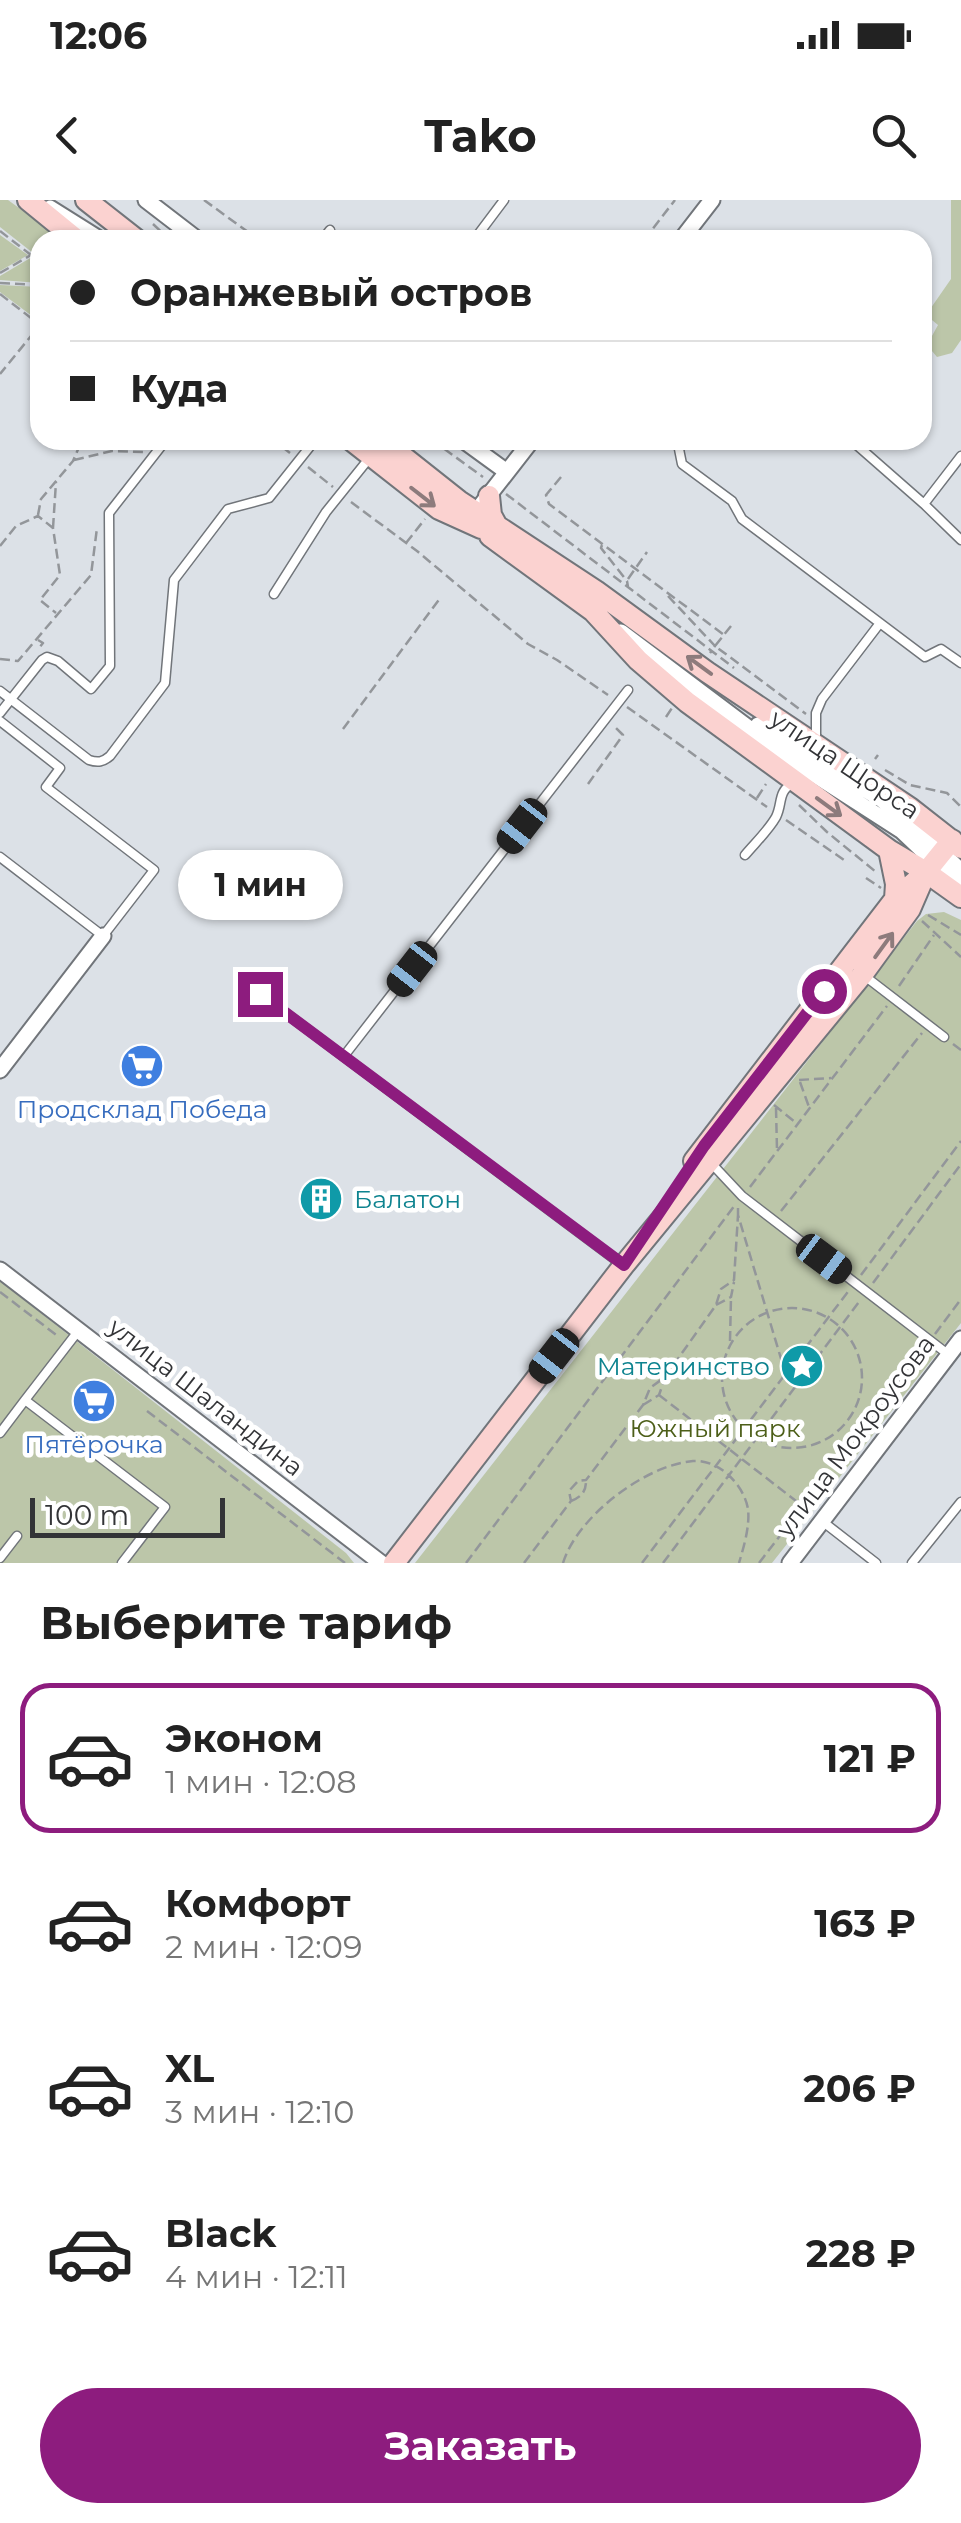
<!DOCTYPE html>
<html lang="ru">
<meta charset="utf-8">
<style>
:root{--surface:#fff;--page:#f6f6f6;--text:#222;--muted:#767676;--line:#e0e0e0;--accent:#8d1c7e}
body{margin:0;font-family:Montserrat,sans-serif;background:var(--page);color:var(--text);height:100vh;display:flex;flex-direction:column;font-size:38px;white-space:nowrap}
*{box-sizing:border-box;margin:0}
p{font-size:32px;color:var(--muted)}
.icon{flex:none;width:55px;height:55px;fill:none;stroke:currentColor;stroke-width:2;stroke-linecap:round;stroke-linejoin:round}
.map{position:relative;height:1363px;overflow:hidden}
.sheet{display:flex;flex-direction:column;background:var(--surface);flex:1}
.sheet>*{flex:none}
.hud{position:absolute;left:30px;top:30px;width:902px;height:220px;border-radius:30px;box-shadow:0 2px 8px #0004;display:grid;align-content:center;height:220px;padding:0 40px;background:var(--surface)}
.scale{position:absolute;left:30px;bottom:25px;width:195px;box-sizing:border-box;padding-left:10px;border:5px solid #333437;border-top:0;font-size:28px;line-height:35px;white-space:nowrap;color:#333437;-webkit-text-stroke:8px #fff;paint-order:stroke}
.end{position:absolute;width:45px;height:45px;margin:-22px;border:12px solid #8d1c7e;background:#fff;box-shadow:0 0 0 5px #fff}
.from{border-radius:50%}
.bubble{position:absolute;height:70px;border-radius:35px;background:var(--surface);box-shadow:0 2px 8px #0004;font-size:32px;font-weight:700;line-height:70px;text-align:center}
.car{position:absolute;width:30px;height:60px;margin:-30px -15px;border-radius:12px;box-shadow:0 0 8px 2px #0007;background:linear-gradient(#222 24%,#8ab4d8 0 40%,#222 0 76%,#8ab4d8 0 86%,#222 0)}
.hud b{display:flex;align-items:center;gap:35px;height:95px;font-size:38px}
.hud b+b{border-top:2px solid var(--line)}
.hud i{width:25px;height:25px;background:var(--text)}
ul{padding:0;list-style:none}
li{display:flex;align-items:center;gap:30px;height:150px;margin:0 20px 15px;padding:0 20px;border:5px solid transparent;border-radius:30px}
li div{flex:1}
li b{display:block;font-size:38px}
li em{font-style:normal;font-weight:700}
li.on{border-color:var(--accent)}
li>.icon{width:90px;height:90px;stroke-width:1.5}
h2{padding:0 40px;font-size:45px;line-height:120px}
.primary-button{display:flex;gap:20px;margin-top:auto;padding:20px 40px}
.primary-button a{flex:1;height:115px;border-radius:60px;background:var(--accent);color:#fff;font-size:40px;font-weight:700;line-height:115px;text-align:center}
.status{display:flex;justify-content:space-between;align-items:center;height:70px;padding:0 50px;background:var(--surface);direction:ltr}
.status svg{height:28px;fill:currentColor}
header{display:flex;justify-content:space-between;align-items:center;height:130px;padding:0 40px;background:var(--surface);font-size:45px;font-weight:700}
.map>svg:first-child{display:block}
.green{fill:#bcc6a9}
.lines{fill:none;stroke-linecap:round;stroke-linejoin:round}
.lane-casing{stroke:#71757a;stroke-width:11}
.street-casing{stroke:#71757a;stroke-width:19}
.secondary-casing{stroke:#71757a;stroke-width:24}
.path{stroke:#93969a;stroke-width:2.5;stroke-dasharray:10 5;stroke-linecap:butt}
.lane{stroke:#fff;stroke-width:8}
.street{stroke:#fff;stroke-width:15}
.secondary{stroke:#fbd2d0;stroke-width:20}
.oneway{stroke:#8d7b7c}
.route{stroke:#8d1c7e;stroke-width:12}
.labels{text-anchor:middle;stroke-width:9;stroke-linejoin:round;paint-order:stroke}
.street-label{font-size:25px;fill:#333437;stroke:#fff}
.shop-label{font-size:25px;fill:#366cbe;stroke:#fff}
.culture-label{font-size:25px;fill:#0d838f;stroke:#fff;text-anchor:start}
.park-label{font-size:25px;fill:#4d5f19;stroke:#fff}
</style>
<div class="status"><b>12:06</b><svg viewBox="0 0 49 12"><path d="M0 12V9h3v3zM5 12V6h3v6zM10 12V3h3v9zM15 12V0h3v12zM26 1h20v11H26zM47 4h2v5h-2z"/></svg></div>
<header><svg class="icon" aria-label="back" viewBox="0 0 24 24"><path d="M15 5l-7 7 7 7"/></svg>Tako<svg class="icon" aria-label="search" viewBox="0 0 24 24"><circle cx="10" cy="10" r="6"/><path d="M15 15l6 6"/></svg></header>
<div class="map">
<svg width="961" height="1363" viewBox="0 0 961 1363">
<rect width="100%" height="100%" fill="#dce1e7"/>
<!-- green -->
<path class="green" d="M0 0H8L63 40H40V53H33L0 27Z
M951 0H961V140L952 153 937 157 927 145 938 125 926 115 951 79Z
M0 35 28 55 0 71Z
M32 57 40 64V83L0 80V76Z
M0 85 40 87V122L0 92Z
M944 712 961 720V1123L772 1363H415L917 721 926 714Z
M0 1081 346 1353 354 1363H0Z"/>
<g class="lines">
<!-- lane casing -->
<g class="lane-casing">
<path id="lane" d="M322 40 330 30
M474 40 504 0
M686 240 679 249 682 264 732 301 742 319 925 457 941 449 961 463
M851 240 924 304 961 256
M924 304 961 340
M274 394 326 312 371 256
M0 491 89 560C98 563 103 562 110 556L165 483 174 380 228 309 269 298 312 244
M0 513 42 460 47 457 58 461 91 489 110 466 109 313 166 240
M0 521 60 568 46 587 154 670 103 736 0 657
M816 541V513L822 499 880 423
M745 655C755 643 768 631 776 617 783 603 777 592 793 583
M866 777 944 837
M260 794 620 1063
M344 856 628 490
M712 964 742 996 949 1155
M25 1200 79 1130
M0 1233 25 1200 165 1307 122 1363
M822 1321 876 1363
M0 1358 17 1336
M912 1363 961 1302"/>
</g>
<!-- street casing -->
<g class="street-casing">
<path id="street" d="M146 0 198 40
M50 8 101 40
M681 40 712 0
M463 240 507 272
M482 304 532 240
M621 432 787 557 902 631 961 687
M758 525 881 599 909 622 961 671
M0 870 103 736
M0 1070 381 1363
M790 1363 961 1139"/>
</g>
<!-- secondary casing -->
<g class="secondary-casing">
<path id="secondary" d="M28 0 77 40
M86 0 137 40
M351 240 439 309 481 328
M382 240 459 301 596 391 707 472 910 608 961 648
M489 296 491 315 497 326
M490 336 593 411 638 460 687 502 889 650 896 684 895 699
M889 650 926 672 961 697
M694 961 895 699 926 672 952 640
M394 1363 624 1065 862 775 910 709 926 672"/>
</g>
<!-- path -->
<path class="path" d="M204 0 259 40
M153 24 170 40
M0 31 40 62
M644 40 675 0
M0 73 31 55 40 54
M0 83 40 85
M0 94 40 125 0 174
M273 240 290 253
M432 240 483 277
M74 260 112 251 145 252
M308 267 333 287
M561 277 546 295 549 304 724 435
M506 294 734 468
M351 302 417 351 528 444 557 460 608 495
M38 315 41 299 73 261 82 240
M53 328 56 282
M406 343 425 319
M602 345 601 348 627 381 628 387
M0 346 16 326 38 316 53 328 60 375 40 400 56 413
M628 379 647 352
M668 396 715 446 710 453
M731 426 715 446 806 514
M38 440 43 443 39 448
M0 459 18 461 91 375 97 328
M627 507 767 607
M666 517 672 508
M343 529 441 397
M875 559 878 555
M885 570 910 585 947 593 961 607
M588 584 623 535 614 526
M757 598 766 584
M799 605 827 632 876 672
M786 620 847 662
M866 678 881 688
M928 715 961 735
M922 721 961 757
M899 786 934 735
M953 844 961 850
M799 880 831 878
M800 882 809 907
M774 905 795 922
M776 908 777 950
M750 987 887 806
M738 1008V1015L785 1172
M781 1011 922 833
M861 1075 961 941
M873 1083 961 964
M0 1092 59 1137
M716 1105 731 1097 734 1082
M722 1178a70 70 0 1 1 140 0a70 70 0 1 1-140 0Z
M935 1134 961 1099
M730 1141 731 1097
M659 1195 809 1311
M643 1205 659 1195 665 1178
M147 1211 345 1363
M571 1301C581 1297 586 1292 586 1281
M466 1363 735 1005
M524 1363 571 1301 569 1291 578 1281 586 1280 643 1205 650 1188 665 1177 716 1105 721 1089 734 1080 738 1015
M563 1363C577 1317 645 1265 693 1261 719 1259 744 1285 748 1309 750 1326 744 1346 739 1363
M642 1363 850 1089
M663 1363 859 1102
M759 1363 924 1148"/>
<!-- lane -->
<use href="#lane" class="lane"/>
<!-- street -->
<use href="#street" class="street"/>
<!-- secondary -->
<use href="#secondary" class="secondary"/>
</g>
<!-- one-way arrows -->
<defs><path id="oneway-shaft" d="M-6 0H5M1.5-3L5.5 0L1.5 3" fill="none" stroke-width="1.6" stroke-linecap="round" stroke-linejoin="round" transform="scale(2.5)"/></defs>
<g class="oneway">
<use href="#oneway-shaft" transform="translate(423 297) rotate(38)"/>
<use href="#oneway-shaft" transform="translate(699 465) rotate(-144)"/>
<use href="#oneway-shaft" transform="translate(829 607) rotate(36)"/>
<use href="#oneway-shaft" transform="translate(884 745) rotate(-54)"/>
</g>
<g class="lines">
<!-- route -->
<path class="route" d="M260 794 624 1065 704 946 824 791"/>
</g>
<!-- icons -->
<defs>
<g id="supermarket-disc" transform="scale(2.25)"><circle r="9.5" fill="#3f7fe0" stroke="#fff"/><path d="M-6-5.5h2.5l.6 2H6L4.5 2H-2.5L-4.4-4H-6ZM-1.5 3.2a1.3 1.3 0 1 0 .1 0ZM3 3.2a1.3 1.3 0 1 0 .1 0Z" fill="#fff"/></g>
<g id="building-disc" transform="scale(2.25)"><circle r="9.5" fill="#0f9aa8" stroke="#fff"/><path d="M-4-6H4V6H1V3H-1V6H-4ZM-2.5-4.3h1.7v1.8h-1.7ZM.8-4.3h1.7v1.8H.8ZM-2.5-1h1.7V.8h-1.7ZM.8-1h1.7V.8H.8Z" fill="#fff"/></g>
<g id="sight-disc" transform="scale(2.25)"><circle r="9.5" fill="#0f9aa8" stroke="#fff"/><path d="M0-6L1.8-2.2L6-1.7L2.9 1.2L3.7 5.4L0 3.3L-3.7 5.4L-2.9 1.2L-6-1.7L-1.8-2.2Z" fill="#fff"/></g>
</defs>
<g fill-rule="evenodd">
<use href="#supermarket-disc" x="142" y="866"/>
<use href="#building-disc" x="321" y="999"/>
<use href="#sight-disc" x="802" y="1166"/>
<use href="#supermarket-disc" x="94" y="1201"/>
</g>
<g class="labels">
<!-- street labels -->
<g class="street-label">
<text transform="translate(845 564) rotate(34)" y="9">улица Щорса</text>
<text transform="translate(206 1197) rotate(38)" y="9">улица Шаландина</text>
<text transform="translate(855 1236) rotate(-53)" y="9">улица Мокроусова</text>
</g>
<!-- shop labels -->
<g class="shop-label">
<text x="142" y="918">Продсклад Победа</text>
<text x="94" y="1253">Пятёрочка</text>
</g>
<!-- culture labels -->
<g class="culture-label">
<text x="354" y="1008">Балатон</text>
<text x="770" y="1175" text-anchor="end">Материнство</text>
</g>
<!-- park labels -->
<g class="park-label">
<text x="715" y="1237">Южный парк</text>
</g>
</g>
</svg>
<div class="scale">100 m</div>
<i class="end from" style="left:824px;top:791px"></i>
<i class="end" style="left:260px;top:794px"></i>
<div class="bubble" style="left:178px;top:650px;width:165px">1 мин</div>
<i class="car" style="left:522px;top:626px;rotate:218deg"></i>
<i class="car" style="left:412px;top:769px;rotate:218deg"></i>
<i class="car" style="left:824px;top:1059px;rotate:127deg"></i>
<i class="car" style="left:554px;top:1156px;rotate:218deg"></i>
<div class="hud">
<b><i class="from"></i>Оранжевый остров</b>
<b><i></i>Куда</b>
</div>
</div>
<section class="sheet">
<h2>Выберите тариф</h2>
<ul>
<li class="on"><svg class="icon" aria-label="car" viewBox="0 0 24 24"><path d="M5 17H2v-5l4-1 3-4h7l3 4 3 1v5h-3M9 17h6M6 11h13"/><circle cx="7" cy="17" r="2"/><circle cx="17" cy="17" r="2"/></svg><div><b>Эконом</b><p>1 мин · 12:08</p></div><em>121 ₽</em></li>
<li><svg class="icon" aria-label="car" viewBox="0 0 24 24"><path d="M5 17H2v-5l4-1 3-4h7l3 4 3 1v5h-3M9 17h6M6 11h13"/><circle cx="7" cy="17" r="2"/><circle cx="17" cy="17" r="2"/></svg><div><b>Комфорт</b><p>2 мин · 12:09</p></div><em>163 ₽</em></li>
<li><svg class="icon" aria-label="car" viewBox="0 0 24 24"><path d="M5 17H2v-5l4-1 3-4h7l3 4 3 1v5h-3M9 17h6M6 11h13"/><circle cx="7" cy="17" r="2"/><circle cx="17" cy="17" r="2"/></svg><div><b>XL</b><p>3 мин · 12:10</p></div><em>206 ₽</em></li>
<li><svg class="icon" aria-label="car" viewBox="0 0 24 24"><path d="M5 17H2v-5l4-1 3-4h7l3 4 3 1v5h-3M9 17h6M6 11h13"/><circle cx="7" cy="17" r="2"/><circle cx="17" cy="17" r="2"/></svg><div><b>Black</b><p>4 мин · 12:11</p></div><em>228 ₽</em></li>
</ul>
<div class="primary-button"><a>Заказать</a></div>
</section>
